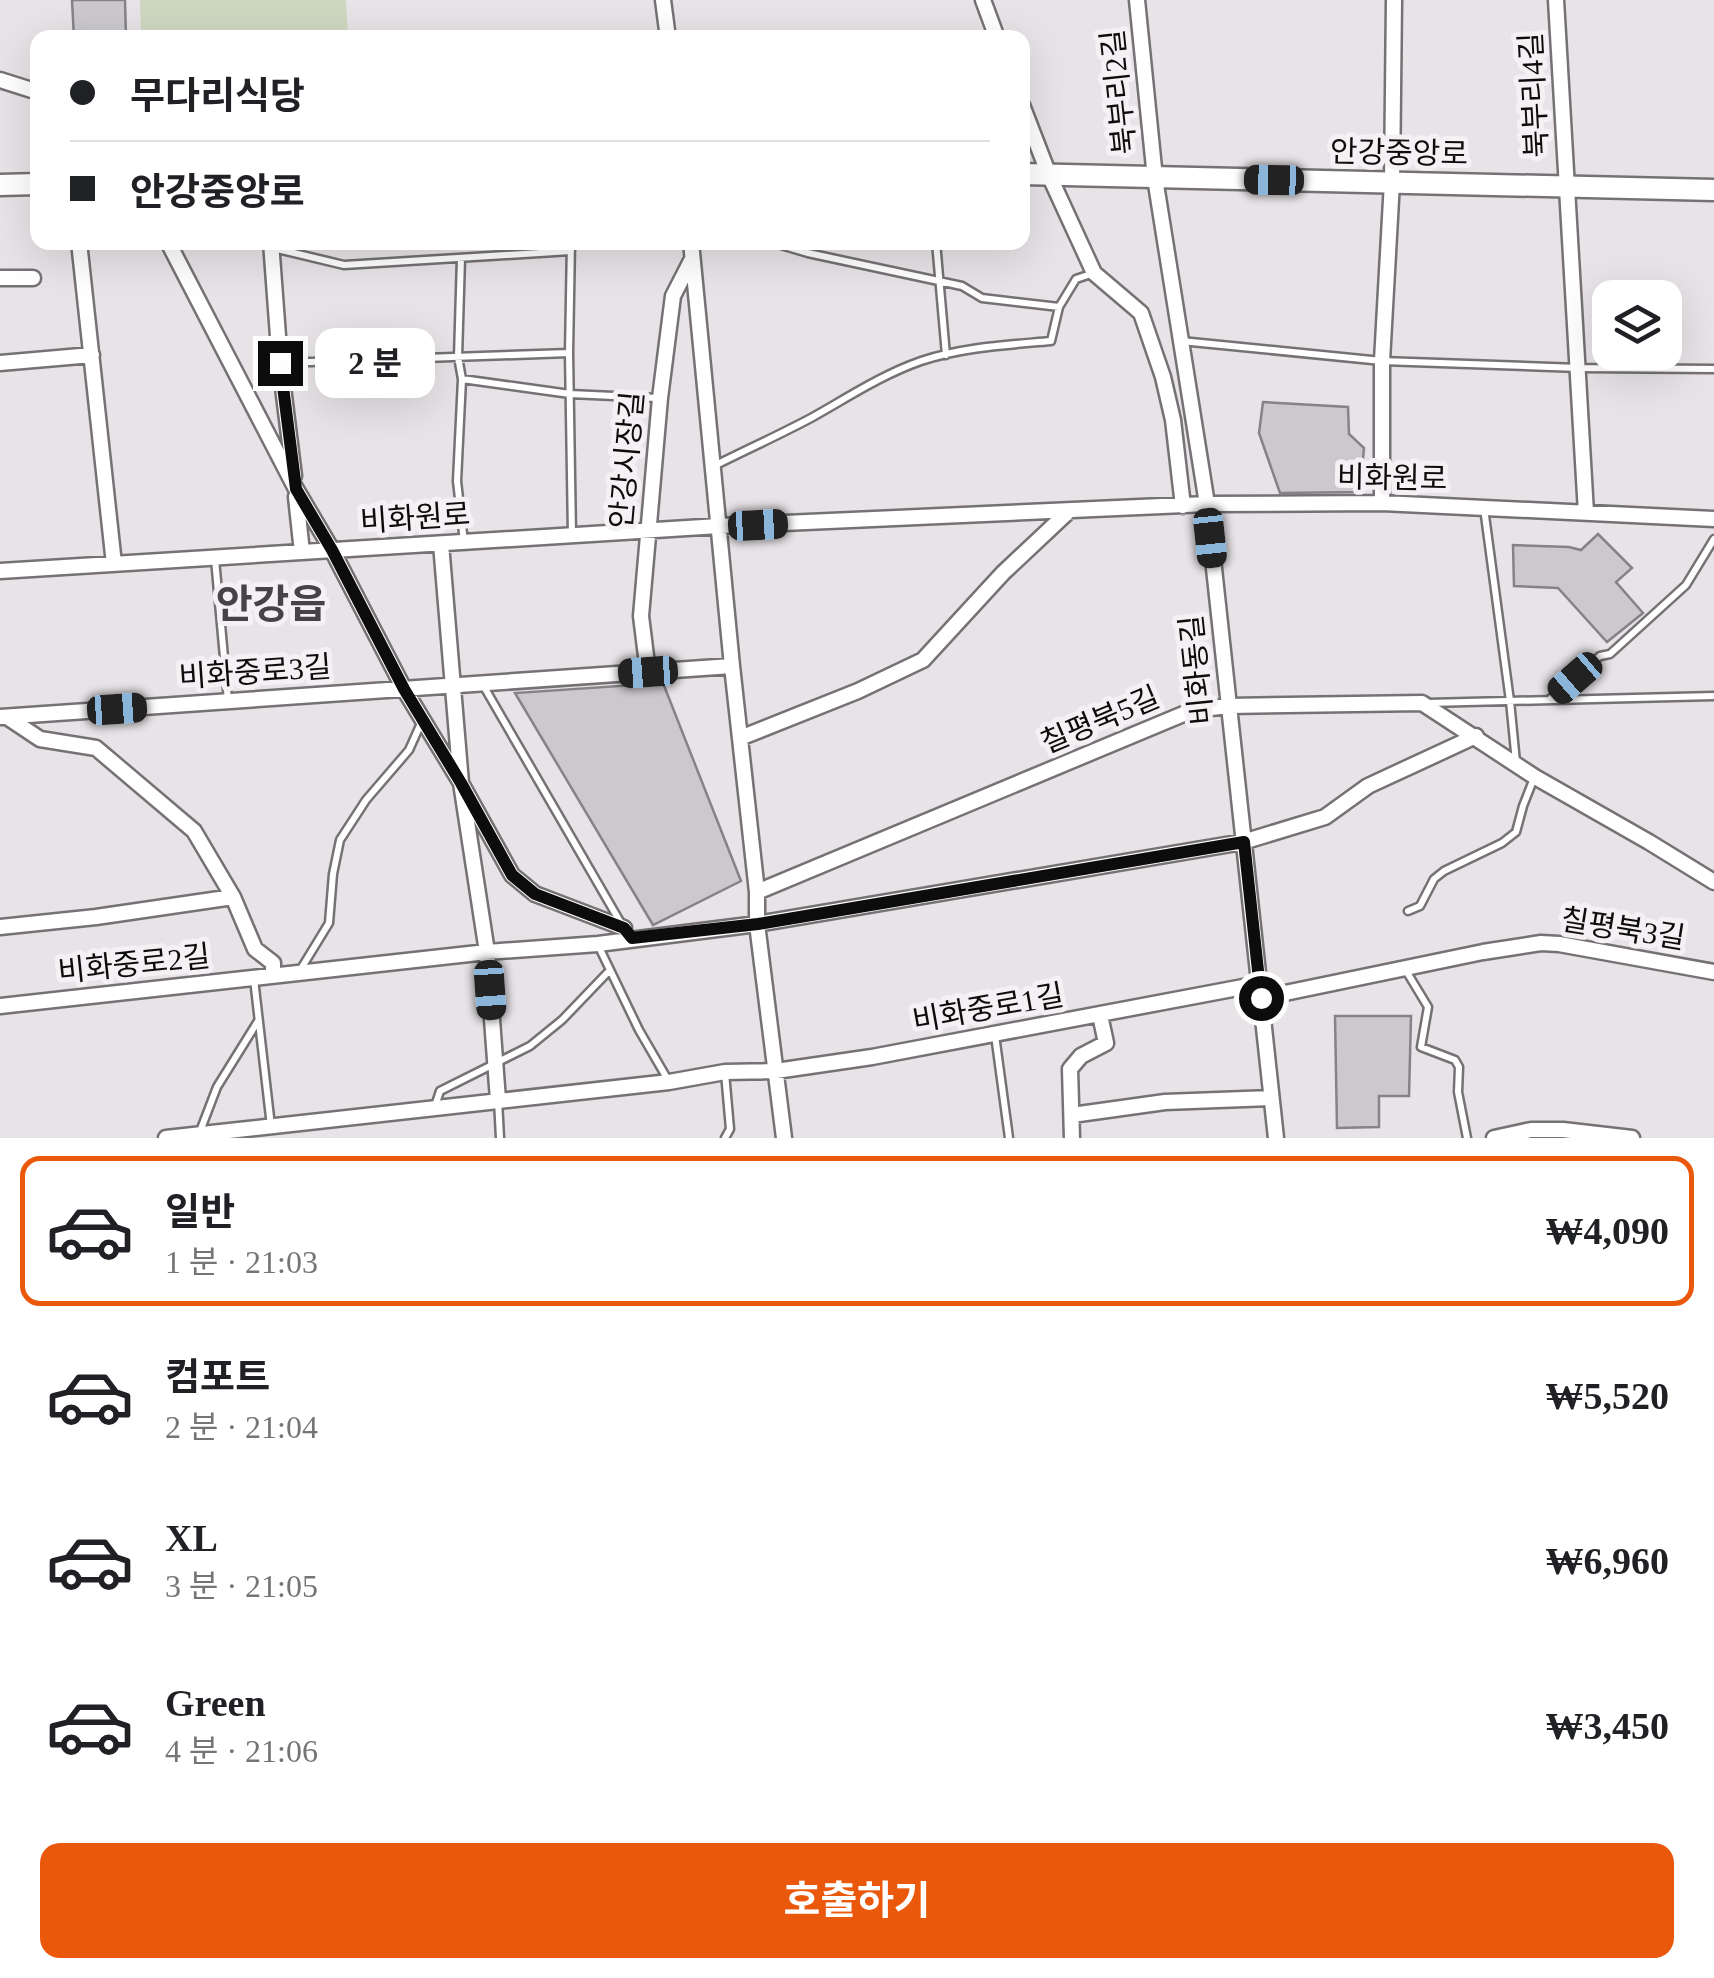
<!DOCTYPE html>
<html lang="ko">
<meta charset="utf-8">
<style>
:root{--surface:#fff;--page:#f2f2f2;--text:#202124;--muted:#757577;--line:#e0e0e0;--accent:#ea580c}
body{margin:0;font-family:"Times New Roman","Noto Sans KR",serif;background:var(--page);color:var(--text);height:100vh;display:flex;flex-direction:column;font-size:38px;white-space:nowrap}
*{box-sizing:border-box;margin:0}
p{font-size:32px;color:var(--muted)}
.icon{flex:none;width:55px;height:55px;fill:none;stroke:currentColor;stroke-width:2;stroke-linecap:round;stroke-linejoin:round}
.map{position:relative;height:1138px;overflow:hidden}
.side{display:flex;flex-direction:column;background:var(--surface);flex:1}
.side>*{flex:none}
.guide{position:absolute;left:30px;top:30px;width:1000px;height:220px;border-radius:20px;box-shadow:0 10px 40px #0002;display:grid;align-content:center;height:220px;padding:0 40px;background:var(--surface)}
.buttons{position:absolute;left:1592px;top:280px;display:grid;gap:20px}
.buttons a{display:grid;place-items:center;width:90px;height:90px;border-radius:20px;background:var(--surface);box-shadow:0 10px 40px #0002;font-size:50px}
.end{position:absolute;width:45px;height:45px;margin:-22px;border:12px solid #0d0c0d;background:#fff;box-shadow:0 0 0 5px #fff}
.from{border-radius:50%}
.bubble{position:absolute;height:70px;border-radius:20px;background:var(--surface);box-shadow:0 10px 40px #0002;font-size:32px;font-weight:700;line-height:70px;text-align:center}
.car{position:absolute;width:30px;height:60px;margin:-30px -15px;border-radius:12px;box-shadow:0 0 8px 2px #0007;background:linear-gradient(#222 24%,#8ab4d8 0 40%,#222 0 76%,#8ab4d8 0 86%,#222 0)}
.guide b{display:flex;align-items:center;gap:35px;height:95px;font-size:38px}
.guide b+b{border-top:2px solid var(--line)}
.guide i{width:25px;height:25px;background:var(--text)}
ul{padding:18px 0 0;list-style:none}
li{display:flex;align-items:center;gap:30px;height:150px;margin:0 20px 15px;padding:0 20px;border:5px solid transparent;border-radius:20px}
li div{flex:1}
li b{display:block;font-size:38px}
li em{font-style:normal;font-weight:700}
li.active{border-color:var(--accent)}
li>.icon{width:90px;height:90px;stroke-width:1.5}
.action{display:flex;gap:20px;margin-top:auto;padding:20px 40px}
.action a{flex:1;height:115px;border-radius:20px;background:var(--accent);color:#fff;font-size:40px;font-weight:700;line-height:115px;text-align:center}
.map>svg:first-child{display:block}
.green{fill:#ced8c1}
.building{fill:#ccc9ce;stroke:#868387;stroke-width:2.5}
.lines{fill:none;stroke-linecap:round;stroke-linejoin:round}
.service-casing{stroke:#757174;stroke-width:11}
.minor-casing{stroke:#757174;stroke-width:19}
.secondary-casing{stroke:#757174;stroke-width:25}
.service{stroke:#fff;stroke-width:6}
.minor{stroke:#fff;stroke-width:14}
.secondary{stroke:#fff;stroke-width:20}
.route{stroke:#0d0c0d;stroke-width:12}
.labels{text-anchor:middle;stroke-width:10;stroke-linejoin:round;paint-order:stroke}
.street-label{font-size:30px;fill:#0d0c0d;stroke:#f4f0f4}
.district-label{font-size:40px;font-weight:bold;fill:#464346;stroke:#f4f0f4}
</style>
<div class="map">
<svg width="1714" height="1138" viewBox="0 0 1714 1138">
<rect width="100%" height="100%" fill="#e7e3e7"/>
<!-- green -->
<path class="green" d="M140 0H346L348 37H141Z"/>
<!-- building -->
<path class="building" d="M72 0H125L126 38H74Z
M1263 402 1348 407 1349 434 1364 448 1360 492 1280 493 1259 433Z
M1598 534 1632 568 1616 582 1643 613 1607 642 1558 588 1514 586 1513 545 1569 547 1581 550Z
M663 683 741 881 653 925 515 693Z
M1335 1016H1411L1409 1096H1379V1127L1337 1128Z"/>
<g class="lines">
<!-- service casing -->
<g class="service-casing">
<path id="service" d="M571 242 569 353 572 535
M771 242 808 253 962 286 982 298 1059 307
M936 242 946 355
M273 248 344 265 571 251
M461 258 458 357 462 379 570 394 658 398
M1181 341 1382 361 1579 368 1714 369
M282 363 569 353
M462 379 457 481 464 542
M714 466C746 450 779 435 811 418 847 398 881 375 921 361 963 347 1007 345 1051 341L1059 307 1076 279 1091 274
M1484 508 1510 701 1516 762
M215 559 228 701
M483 685 622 925
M1550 699 1600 656 1610 654 1686 585 1714 539
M1428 703 1714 696
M1408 911 1420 906 1434 879 1444 871 1502 843 1516 832 1523 806 1534 778
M598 945 639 1030 668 1080
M1405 969 1428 1007 1421 1047 1455 1060 1459 1067 1458 1092 1467 1138
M299 972 329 923 333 874 340 840 366 800 409 750 422 721
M254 979 271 1126
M995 1035 1009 1138
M498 1100 500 1138
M435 1106 440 1091 530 1046 562 1020 610 970
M199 1134 217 1087 258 1021
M725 1138 730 1129 725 1073"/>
</g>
<!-- minor casing -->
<g class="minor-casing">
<path id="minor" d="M663 0 668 38
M983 0 997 38
M1137 0 1155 178 1207 504 1276 1138
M1556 0 1586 513
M0 80 38 92
M1022 105 1049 175 1094 273 1141 313 1163 377 1173 420 1183 506
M79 242 114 564
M168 242 296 489 332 550 404 689 461 783 512 875 535 894 624 928
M271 242 280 363 294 476
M691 242 732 666 757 892V924L784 1138
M0 278H33
M0 363 92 355
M296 497 302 552
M1382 503V361L1392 182 1394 0
M441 544 461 783 487 952 498 1100
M0 571 719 526 1207 504 1382 503 1714 519
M648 672 641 616 660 398 673 296 692 259
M0 717 732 666
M7 717 40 739 96 748 194 831 233 897 255 949 273 963V976
M740 738 858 691 923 660 1003 573 1069 511
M757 892 1193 710 1229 706 1422 703 1535 777 1649 842 1714 882
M0 927 96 917 233 897
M1261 998 1483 952 1541 943 1559 944 1714 972
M0 1006 487 952 598 944 757 924 1243 842 1325 817 1368 786 1476 736
M1072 1115 1165 1102 1271 1098
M166 1138 669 1082 725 1072 776 1071 872 1057 1259 984
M1072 1138 1070 1069 1081 1056 1106 1043 1100 1015
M1494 1138 1531 1130H1563L1632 1138"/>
</g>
<!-- secondary casing -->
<g class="secondary-casing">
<path id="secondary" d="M1022 174 1714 190
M0 185 38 184"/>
</g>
<!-- service -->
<use href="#service" class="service"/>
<!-- minor -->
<use href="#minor" class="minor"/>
<!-- secondary -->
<use href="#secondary" class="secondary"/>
</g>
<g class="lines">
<!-- route -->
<path class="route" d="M280 363 296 489 332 550 404 689 461 783 512 875 535 894 624 928 632 938 758 924 1244 842 1261 998"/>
</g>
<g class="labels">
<!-- street labels -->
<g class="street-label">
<text transform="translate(1119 92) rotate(-96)" y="10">북부리2길</text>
<text transform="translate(1534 95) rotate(-93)" y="10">북부리4길</text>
<text transform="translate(1399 153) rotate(1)" y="10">안강중앙로</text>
<text transform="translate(627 460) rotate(-85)" y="10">안강시장길</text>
<text transform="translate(1392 478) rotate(1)" y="10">비화원로</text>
<text transform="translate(415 518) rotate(-4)" y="10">비화원로</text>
<text transform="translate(1197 670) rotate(-96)" y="10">비화동길</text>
<text transform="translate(255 672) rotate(-4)" y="10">비화중로3길</text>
<text transform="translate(1100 720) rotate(-23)" y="10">칠평북5길</text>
<text transform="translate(1623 929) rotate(9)" y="10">칠평북3길</text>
<text transform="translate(134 964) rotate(-6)" y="10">비화중로2길</text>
<text transform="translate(988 1008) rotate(-10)" y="10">비화중로1길</text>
</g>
<!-- district labels -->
<g class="district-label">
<text x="271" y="618">안강읍</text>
</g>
</g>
</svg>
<div class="buttons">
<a><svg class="icon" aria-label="layers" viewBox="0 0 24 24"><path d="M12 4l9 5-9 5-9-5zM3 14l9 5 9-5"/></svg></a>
</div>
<i class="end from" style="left:1261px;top:998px"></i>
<i class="end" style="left:280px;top:363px"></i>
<div class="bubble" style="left:315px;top:328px;width:120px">2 분</div>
<i class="car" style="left:1274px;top:180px;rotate:271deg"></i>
<i class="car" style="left:758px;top:525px;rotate:87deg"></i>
<i class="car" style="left:1210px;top:538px;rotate:174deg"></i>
<i class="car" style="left:648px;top:672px;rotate:266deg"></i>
<i class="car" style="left:1575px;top:678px;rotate:229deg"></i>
<i class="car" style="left:117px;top:709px;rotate:86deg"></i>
<i class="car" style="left:490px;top:990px;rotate:176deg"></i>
<div class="guide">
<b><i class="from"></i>무다리식당</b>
<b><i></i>안강중앙로</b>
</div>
</div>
<section class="side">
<ul>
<li class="active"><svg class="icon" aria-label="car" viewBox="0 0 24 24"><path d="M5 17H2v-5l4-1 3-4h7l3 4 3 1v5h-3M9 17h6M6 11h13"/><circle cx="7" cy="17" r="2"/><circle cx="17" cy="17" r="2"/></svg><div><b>일반</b><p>1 분 · 21:03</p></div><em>₩4,090</em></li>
<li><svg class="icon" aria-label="car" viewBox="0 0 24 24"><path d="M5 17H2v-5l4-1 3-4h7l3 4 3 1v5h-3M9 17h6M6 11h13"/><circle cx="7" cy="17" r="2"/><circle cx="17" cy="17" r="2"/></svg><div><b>컴포트</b><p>2 분 · 21:04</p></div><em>₩5,520</em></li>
<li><svg class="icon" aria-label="car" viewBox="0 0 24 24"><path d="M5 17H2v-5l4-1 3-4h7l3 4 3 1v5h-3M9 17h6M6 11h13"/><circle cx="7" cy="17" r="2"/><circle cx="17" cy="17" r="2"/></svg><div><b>XL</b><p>3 분 · 21:05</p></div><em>₩6,960</em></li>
<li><svg class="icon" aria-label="car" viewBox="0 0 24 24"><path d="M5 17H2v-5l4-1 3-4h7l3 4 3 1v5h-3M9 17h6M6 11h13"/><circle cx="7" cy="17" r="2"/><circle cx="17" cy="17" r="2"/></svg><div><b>Green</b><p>4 분 · 21:06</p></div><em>₩3,450</em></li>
</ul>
<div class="action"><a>호출하기</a></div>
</section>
